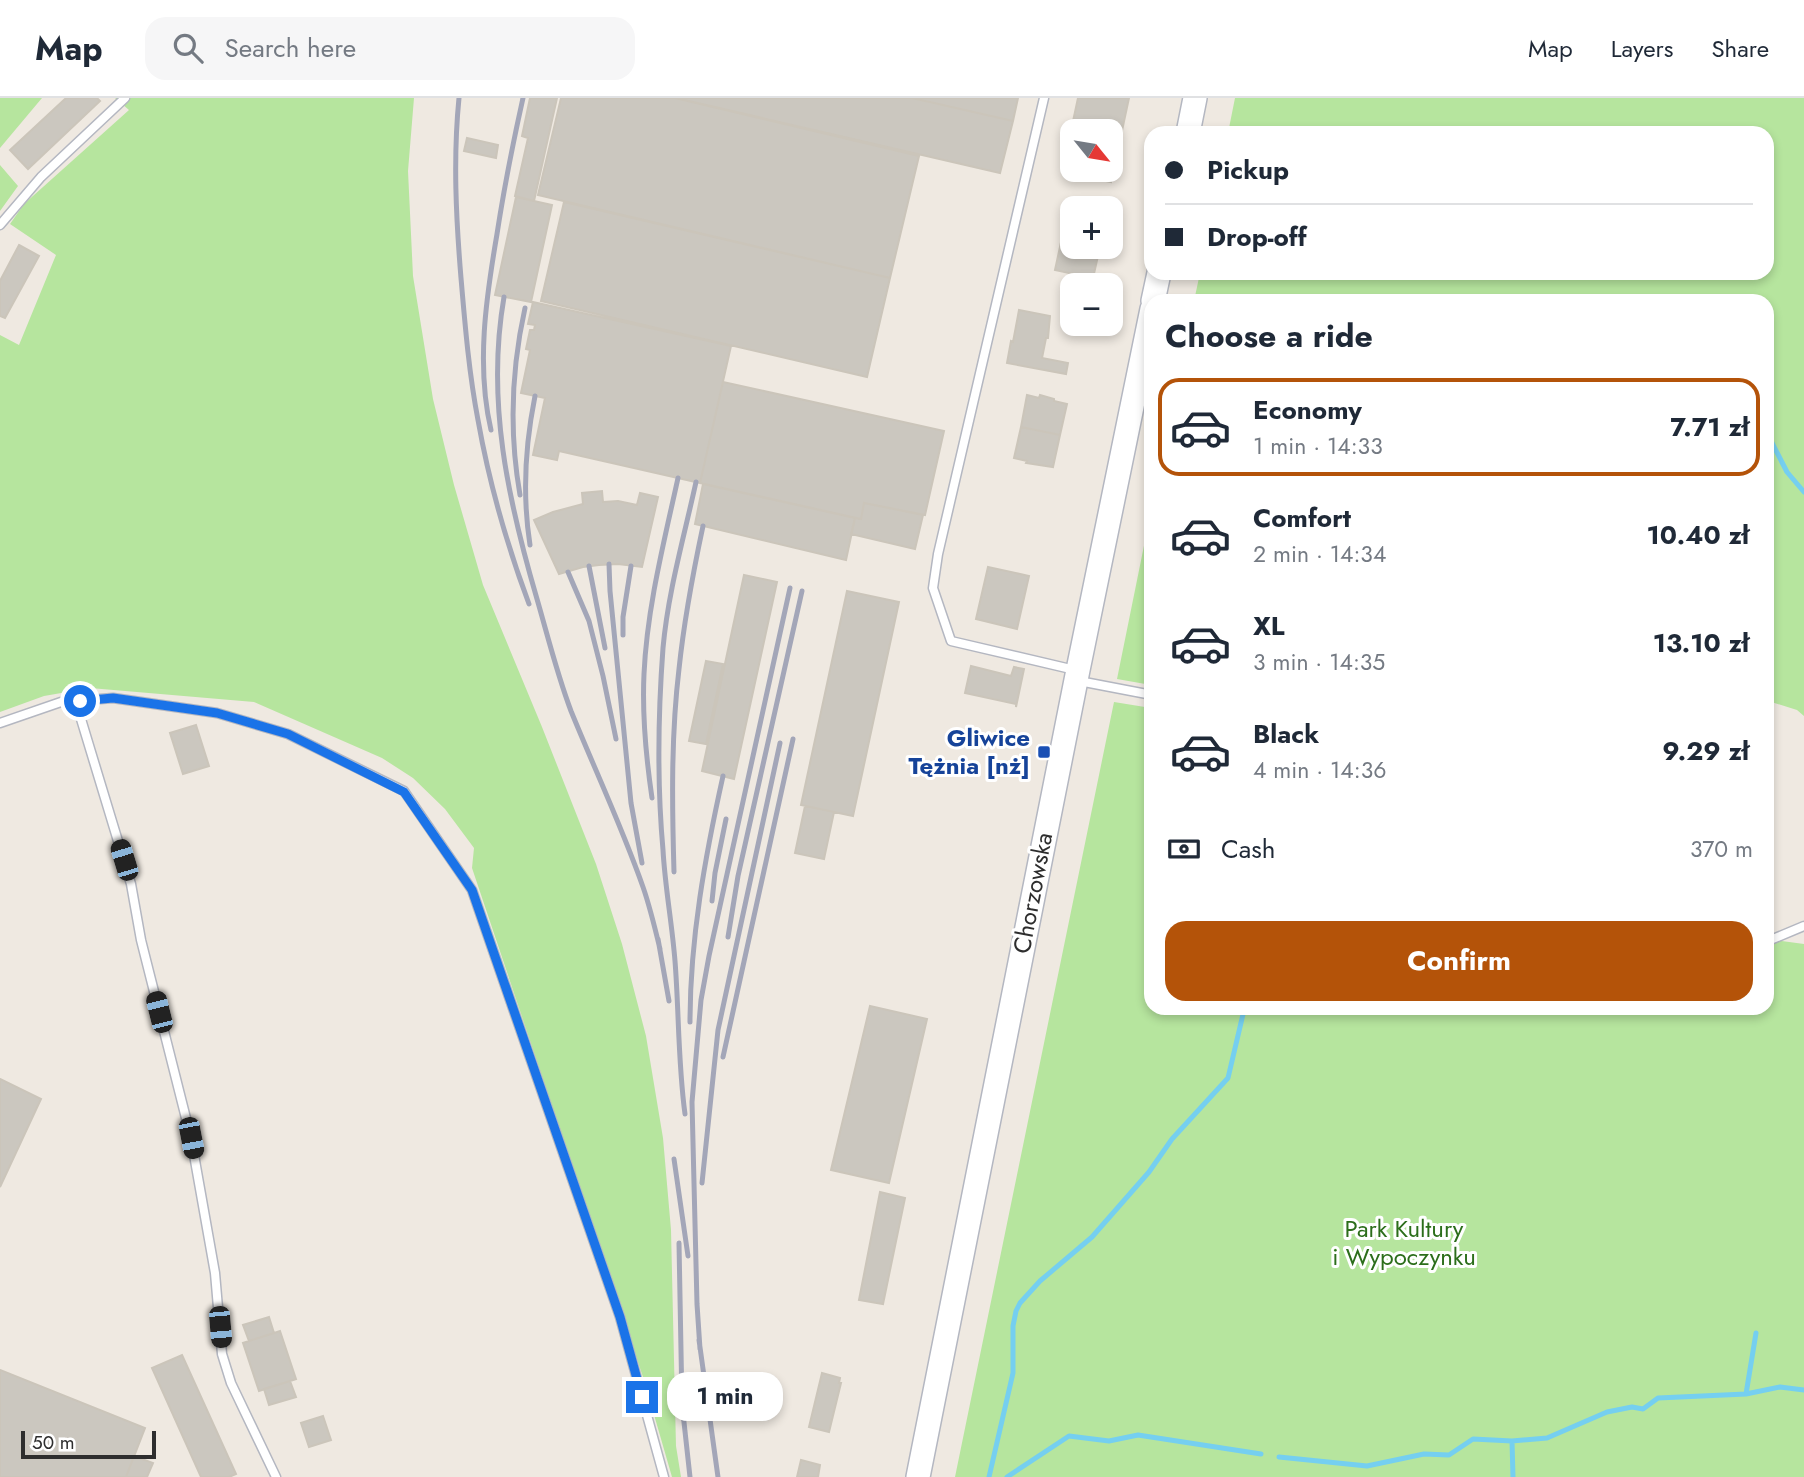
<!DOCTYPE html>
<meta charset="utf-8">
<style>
:root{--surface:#fff;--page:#f6f6f7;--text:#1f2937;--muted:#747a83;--line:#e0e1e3;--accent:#b45309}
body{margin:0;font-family:Jost,sans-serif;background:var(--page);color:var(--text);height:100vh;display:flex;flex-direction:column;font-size:26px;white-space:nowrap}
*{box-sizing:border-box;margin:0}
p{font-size:23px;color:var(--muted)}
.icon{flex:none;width:38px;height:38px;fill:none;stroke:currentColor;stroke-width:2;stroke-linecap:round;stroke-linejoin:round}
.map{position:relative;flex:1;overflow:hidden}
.details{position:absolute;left:1144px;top:196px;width:630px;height:721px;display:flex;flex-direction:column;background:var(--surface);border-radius:21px;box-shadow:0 4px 10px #0003}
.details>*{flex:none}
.top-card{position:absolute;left:1144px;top:28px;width:630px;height:154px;border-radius:21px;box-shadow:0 4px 10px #0003;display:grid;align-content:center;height:154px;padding:0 21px;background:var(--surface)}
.needle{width:46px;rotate:120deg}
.tools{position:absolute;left:1060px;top:21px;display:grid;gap:14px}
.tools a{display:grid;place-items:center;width:63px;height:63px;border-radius:14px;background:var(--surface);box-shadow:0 4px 10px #0003;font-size:35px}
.scale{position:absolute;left:21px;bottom:18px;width:135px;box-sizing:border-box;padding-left:7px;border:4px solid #2e2e2e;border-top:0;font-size:19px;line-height:24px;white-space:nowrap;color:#2e2e2e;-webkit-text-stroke:5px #fff;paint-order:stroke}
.end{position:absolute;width:32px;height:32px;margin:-16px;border:9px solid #1a73e8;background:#fff;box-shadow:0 0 0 4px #fff}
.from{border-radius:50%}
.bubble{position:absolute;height:49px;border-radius:21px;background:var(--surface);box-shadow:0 4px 10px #0003;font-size:23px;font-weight:700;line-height:49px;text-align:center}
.car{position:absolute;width:21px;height:42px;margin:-21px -10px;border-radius:9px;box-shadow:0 0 5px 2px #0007;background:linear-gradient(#222 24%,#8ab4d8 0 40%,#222 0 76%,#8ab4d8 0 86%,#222 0)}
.top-card b{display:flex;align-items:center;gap:24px;height:66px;font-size:26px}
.top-card b+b{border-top:2px solid var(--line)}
.top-card i{width:18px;height:18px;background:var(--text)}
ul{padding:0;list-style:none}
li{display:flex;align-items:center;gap:21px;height:98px;margin:0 14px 10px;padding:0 7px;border:4px solid transparent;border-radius:21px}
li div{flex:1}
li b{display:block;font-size:26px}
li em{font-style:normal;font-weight:700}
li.on{border-color:var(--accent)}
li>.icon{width:63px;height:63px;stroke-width:1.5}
h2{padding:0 21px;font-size:32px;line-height:84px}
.pay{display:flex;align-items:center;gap:18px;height:77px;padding:0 21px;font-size:26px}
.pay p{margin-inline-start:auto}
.button{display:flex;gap:14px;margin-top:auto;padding:14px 21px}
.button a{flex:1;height:80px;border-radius:21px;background:var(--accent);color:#fff;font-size:28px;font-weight:700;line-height:80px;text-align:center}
header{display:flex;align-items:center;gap:42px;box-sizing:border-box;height:98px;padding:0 35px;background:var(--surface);border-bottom:2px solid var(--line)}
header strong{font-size:33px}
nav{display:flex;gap:38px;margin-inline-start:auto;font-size:24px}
.search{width:490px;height:63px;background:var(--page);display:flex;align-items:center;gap:18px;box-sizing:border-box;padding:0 24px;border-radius:21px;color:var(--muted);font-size:26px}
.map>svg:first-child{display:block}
.green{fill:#b6e59e}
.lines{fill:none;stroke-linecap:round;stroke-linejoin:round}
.stream{stroke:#75cff0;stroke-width:5}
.building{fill:#cbc7bf;stroke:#cbc5ba;stroke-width:2}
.service-casing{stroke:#b4b7c1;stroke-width:11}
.secondary-casing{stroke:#b4b7c1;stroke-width:26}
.service{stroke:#fff;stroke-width:8}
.secondary{stroke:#fff;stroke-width:23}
.rail{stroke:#a3a6b8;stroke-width:5}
.route{stroke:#1a73e8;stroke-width:9}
.transit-dot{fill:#1a4fb4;stroke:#fff;stroke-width:2.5}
.labels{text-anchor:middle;stroke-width:6;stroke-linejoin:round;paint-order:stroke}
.transit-label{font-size:24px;font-weight:bold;fill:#164399;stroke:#fff;text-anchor:end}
.street-label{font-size:24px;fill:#2e2e2e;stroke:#fff}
.park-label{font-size:24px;fill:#2c6e1b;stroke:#fff}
</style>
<header>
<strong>Map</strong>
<div class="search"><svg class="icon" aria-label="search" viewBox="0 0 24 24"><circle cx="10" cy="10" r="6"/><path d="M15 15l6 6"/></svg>Search here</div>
<nav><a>Map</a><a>Layers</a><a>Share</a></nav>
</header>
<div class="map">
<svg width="1804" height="1379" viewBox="0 0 1804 1379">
<rect width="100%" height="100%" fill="#efe9e1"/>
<!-- green -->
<path class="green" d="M0 0H42L0 50Z
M115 0H414L408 73 413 178 433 301 454 387 483 487 542 629 596 766 622 846 646 938 663 1040 671 1132 676 1348 681 1379H672L644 1282 472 770 474 750 445 711 413 680 382 660 254 604 90 590 44 598 0 614V237L19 247 56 157 10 126 24 106 129 12Z
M1235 0H1804V618L1797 612 1768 603V203H1194L1200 175H1768V35H1228Z
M0 67 18 88 0 113Z
M1151 413V587L1117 581Z
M1114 604 1151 610 1152 910H1768V845L1775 842 1804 846V1379H955Z"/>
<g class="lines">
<!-- stream -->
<path class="stream" d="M1768 337 1787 374 1804 394
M1746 1296 1756 1235
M1512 1343 1513 1379
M1279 1359 1367 1368 1424 1356 1449 1357 1473 1341 1512 1343 1547 1340 1607 1314 1632 1309 1643 1311 1658 1300 1746 1296 1780 1289 1804 1292
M989 1379 1013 1275V1228L1016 1213 1020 1205 1040 1183 1092 1139 1149 1074 1172 1041 1228 980 1244 912 1247 910
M1007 1379 1069 1338 1109 1343 1138 1337 1261 1356"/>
</g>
<!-- building -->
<path class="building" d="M66 0H97L100 3 28 71 10 52Z
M530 0H557L534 103 515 98 528 40 522 38Z
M561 0H675L919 58 890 180 538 97Z
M676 0H912L1013 23 1000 75Z
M912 0H1018L1013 23Z
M1078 0H1129L1111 84 1077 77 1078 72H1111V33H1073V57L1066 56Z
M467 40 498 47 496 60 464 53Z
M516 99 552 107 531 204 495 197Z
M564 104 890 180 867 279 541 203Z
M1069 107 1085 110H1073V149H1100L1093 180 1055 172Z
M19 147 39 158 5 220 0 218V183Z
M533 204 731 248 700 385 559 353 557 362 533 357 545 300 521 295 530 252 526 251 530 232H534L535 227 528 226Z
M1019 212 1050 218 1048 240H1046L1042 260 1068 265 1066 276 1007 265 1011 243 1013 244Z
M723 284 944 333 925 417 864 405 861 421 700 385Z
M1027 297 1039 300 1040 297 1054 301V303L1067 306 1060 337 1021 329Z
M1021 329 1060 337 1053 369 1026 365 1027 363 1014 360Z
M703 386 855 420 846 462 695 426Z
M602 393 603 404 618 403 637 407 640 395 658 399 642 469 618 466 599 467 583 469 559 476 534 422 553 414 583 406 582 395Z
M864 405 923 417 915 451 851 436 855 420 861 421Z
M988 469 1029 478 1017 531 976 521Z
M744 477 777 484 734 681 702 673Z
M847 493 899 504 853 718 801 707Z
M706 563 723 566 706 646 689 643Z
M971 568 1011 578 1014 569 1024 571 1016 609V606L965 595Z
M196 627 209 668 183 676 170 635Z
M805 708 834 714 824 761 795 755Z
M870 908 927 921 889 1085 831 1072Z
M0 981 41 1001 0 1089Z
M880 1094 905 1100 883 1206 859 1202Z
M269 1219 274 1235 249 1243 243 1227Z
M280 1233 296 1281 259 1293 243 1245Z
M182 1257 236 1376 229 1379H201L152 1270Z
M0 1272 145 1330 126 1379H0Z
M822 1275 840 1280 839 1285H841L829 1334 809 1329Z
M290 1283 296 1299 269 1307 264 1291Z
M323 1318 331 1342 309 1349 301 1325Z
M134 1358 153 1365 147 1379H126Z
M801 1362 820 1367 818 1379H797Z"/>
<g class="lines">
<!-- service casing -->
<g class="service-casing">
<path id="service" d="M1044 0 938 456 933 490 951 543 1075 572
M0 127 41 79 125 0
M1079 583 1152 597
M80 603 81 621 131 786 141 842 191 1040 215 1175 222 1256 231 1285 276 1379
M0 625 61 604 113 600 217 615 288 636 404 693 472 792 620 1219 664 1379
M1768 843 1804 828"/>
</g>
<!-- secondary casing -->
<g class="secondary-casing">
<path id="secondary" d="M1188 35 1195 0
M1153 203 1159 175
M918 1379 1078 572 1152 211"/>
</g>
<!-- service -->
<use href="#service" class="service"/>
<!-- secondary -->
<use href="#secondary" class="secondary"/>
<!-- rail -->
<path class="rail" d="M459 0C453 60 456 120 461 180 465 227 469 275 478 322 489 384 507 447 529 506
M504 199C486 303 508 402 537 501 548 539 557 576 571 613 595 672 622 729 643 789 650 809 655 830 660 851
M491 332C476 268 486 200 497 136 504 90 513 45 523 0
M520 397C509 334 511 273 525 210
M530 447C522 396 525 348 535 298
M609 466 610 493 631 705 642 765
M589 468 605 550
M568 474 589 523 603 578 616 641
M623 537V519L631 468
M652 700C646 659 642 618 644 576 647 510 664 444 678 380
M674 774C672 706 671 638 679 571 684 523 693 475 703 428
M712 803 715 775 726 721
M728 839 738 778 802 493
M658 841 669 903
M690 924C690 841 705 759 723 678
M723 959 793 641
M685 1016C678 965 679 914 675 863 672 825 665 789 663 752 657 685 658 617 663 550 668 494 684 439 696 384
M674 1061 688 1158
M702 1085 718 932 780 645
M679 1145 682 1306 690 1379
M699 1242 718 1379
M700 1251 697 1206 692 1004 701 902 709 858 790 490"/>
</g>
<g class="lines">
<!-- route -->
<path class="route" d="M80 603 113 600 217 615 288 636 404 694 472 792 620 1219 642 1299"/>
</g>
<!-- markers -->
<rect class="transit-dot" x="1037" y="647" width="14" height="14" rx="3.5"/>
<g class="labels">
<!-- transit labels -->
<g class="transit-label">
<text x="1030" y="648">Gliwice<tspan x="1030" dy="28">Tężnia [nż]</tspan></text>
</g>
<!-- street labels -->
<g class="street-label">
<text transform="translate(1033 795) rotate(-79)" y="8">Chorzowska</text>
</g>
<!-- park labels -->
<g class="park-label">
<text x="1404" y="1139">Park Kultury<tspan x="1404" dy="28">i Wypoczynku</tspan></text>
</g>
</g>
</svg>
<div class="tools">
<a><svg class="needle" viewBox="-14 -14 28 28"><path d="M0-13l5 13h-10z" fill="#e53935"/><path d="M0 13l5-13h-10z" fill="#747a83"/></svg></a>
<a>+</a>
<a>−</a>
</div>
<div class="scale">50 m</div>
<i class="end from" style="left:80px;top:603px"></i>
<i class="end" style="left:642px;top:1299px"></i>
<div class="bubble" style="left:667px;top:1274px;width:116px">1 min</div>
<i class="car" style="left:124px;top:762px;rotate:343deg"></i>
<i class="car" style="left:159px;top:914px;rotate:346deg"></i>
<i class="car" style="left:191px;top:1040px;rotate:169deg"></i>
<i class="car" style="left:220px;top:1229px;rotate:175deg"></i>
<div class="top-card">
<b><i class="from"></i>Pickup</b>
<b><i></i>Drop-off</b>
</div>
<section class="details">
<h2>Choose a ride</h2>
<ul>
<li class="on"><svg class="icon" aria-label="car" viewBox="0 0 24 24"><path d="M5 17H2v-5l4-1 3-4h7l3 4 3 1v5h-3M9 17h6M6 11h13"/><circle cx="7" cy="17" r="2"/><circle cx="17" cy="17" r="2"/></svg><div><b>Economy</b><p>1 min · 14:33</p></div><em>7.71 zł</em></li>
<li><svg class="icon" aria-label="car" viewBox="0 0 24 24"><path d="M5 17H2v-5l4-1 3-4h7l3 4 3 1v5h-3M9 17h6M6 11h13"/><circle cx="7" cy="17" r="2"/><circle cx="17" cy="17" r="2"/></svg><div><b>Comfort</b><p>2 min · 14:34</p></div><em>10.40 zł</em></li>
<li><svg class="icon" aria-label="car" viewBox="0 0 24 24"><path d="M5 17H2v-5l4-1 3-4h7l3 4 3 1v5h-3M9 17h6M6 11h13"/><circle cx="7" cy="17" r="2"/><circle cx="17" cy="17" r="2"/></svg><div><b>XL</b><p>3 min · 14:35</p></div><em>13.10 zł</em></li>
<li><svg class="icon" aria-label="car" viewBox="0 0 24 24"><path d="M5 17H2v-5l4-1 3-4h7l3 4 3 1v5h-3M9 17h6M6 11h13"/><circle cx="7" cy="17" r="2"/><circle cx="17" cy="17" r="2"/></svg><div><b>Black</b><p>4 min · 14:36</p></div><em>9.29 zł</em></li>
</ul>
<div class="pay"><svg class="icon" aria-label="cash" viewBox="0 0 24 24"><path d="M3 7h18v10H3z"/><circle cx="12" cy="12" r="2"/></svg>Cash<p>370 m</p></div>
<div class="button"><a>Confirm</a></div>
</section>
</div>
